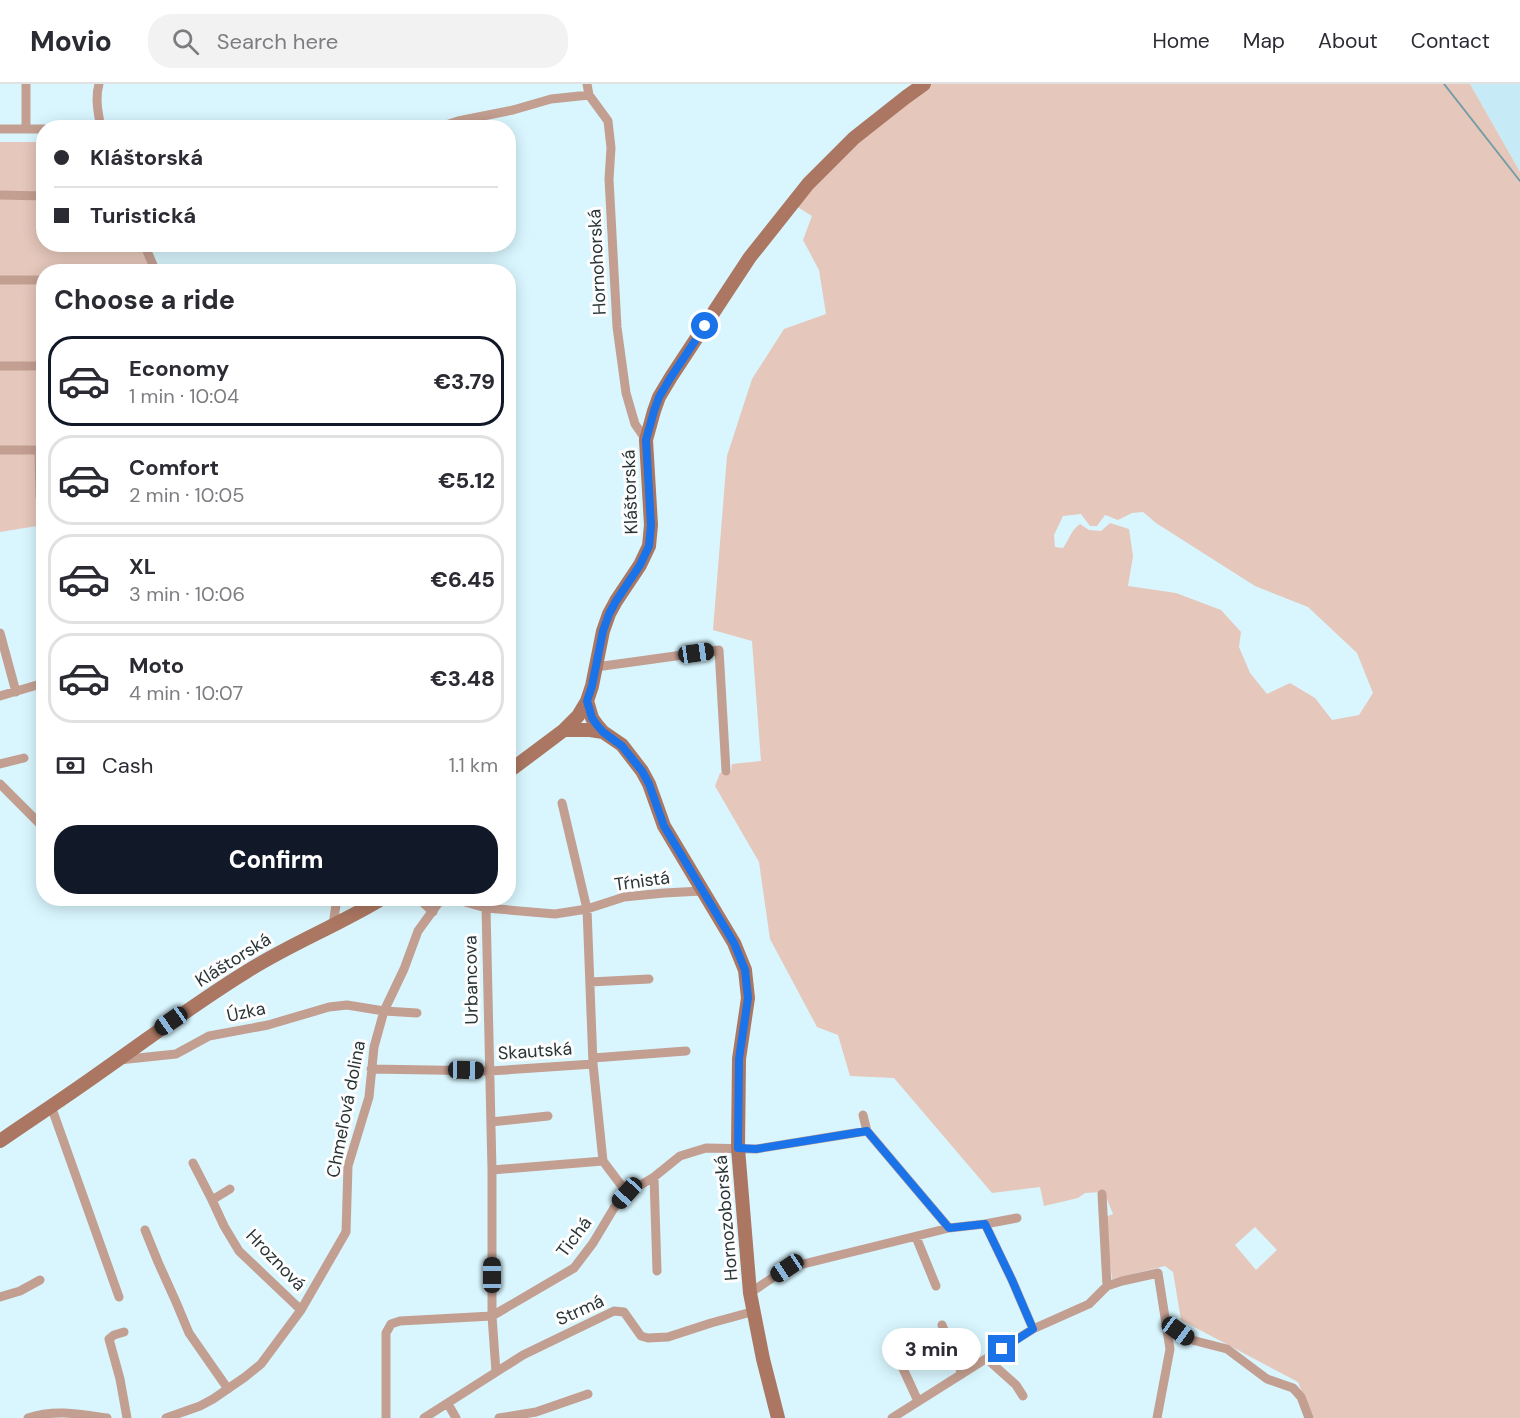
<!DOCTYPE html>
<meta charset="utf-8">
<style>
:root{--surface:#fff;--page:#f2f2f3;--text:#2b2b33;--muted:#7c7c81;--line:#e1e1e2;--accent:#111827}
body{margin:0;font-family:"DM Sans",sans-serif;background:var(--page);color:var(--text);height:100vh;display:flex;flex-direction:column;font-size:22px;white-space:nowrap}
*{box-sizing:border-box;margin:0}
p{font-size:20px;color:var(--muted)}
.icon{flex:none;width:33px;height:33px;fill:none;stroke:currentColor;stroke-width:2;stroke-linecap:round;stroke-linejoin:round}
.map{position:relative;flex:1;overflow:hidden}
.sheet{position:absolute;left:36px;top:180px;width:480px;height:642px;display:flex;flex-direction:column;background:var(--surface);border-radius:24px;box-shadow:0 3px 15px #0003}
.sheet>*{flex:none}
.guide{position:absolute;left:36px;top:36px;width:480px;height:132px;border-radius:24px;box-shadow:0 3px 15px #0003;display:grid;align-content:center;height:132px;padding:0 18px;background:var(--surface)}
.end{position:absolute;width:27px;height:27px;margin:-14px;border:8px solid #1a73e8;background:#fff;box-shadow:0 0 0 3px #fff}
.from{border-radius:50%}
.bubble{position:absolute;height:42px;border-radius:21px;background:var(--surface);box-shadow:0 3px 15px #0003;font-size:20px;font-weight:800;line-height:42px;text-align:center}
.car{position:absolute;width:18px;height:36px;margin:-18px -9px;border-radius:8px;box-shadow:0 0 4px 2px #0007;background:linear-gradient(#222 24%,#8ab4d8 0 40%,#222 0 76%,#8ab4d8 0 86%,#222 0)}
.guide b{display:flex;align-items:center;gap:21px;height:57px;font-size:22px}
.guide b+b{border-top:2px solid var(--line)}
.guide i{width:15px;height:15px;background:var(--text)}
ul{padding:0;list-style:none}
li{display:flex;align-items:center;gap:18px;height:90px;margin:0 12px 9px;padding:0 6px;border:3px solid var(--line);border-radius:24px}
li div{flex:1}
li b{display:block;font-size:22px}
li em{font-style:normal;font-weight:800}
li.current{border-color:var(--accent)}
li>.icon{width:54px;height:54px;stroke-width:1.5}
h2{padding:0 18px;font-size:27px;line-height:72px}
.pay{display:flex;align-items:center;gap:15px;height:66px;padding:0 18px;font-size:22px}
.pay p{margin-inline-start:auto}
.action{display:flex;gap:12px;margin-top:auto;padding:12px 18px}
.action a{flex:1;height:69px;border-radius:24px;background:var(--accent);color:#fff;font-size:24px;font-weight:800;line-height:69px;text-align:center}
header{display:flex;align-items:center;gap:36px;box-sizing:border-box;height:84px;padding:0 30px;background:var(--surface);border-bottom:2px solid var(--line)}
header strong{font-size:28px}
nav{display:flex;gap:33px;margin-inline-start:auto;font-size:21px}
.search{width:420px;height:54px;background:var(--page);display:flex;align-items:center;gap:15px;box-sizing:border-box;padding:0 21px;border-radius:24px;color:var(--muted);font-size:22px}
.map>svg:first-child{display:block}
.built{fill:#c6ebf6}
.green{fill:#e5c7bb;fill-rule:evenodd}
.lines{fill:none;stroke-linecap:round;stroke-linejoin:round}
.stream{stroke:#759da7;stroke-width:2}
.street{stroke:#c39f91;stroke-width:9}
.secondary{stroke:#ab7762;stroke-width:14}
.route{stroke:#1a73e8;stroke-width:8}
.labels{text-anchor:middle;stroke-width:6;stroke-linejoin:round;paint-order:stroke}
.street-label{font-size:18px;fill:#293437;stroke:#fdfdfd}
</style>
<header>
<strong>Movio</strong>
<div class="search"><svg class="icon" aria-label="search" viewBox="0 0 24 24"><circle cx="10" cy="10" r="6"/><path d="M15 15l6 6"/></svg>Search here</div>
<nav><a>Home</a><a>Map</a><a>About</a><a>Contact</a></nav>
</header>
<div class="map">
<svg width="1520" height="1334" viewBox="0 0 1520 1334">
<rect width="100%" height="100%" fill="#d9f6fe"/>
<!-- built -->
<path class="built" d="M1470 0H1520V88Z"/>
<!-- green -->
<path class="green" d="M930 0H1470L1520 88V1334H1312L1298 1298 1181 1236 1173 1188 1165 1182 1112 1195 1105 1133 1113 1130 1104 1108 1085 1109 1078 1114 1044 1122 1040 1103 992 1109 894 994 850 992 838 951 817 943 770 855 759 778 715 702 720 689 731 688 732 680 761 677 752 557 713 546 727 372 752 295 784 245 826 230 819 186 803 156 812 132 796 122 834 77ZM1143 428 1156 439 1255 502 1308 523 1357 569 1373 609 1359 631 1332 636 1315 614 1290 599 1267 610 1250 589 1239 563 1241 548 1221 526 1176 509 1128 502 1133 472 1129 445 1110 439 1101 447 1089 446 1080 440C1071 446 1069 456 1063 464L1055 463 1054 451 1063 432 1081 430 1090 442H1097L1105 431 1118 436 1132 429ZM1255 1143 1277 1166 1256 1186 1235 1161Z
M0 58H43L44 160 141 161 151 187 44 188 43 441 0 448Z"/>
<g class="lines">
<!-- stream -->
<path class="stream" d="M1444 0 1520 97"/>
<!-- street -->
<path class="street" d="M26 0V45
M99 0C95 14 98 29 101 44
M587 0 589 11 608 37 611 64 609 95 617 243 626 309 635 340 646 356
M437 44 458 37 513 26 551 15 589 11
M0 45H44
M0 111 44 112
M144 160 156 188
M0 196H44
M0 282H44
M0 366H43
M39 366 40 413
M0 549 16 608
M596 583 719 566 726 687
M0 612 44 599
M0 680 24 674
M0 700 41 741
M562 719 587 825 593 980 603 1077 627 1109
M418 814 433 828
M451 814 486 824 555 830 587 825 624 813 664 809 702 807
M486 824 492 1086V1232L496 1288
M333 841 337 814
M590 898 649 895
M593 974 686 967
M119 976 176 970 209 952 268 941 329 923 347 921 384 927 417 929
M371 985 490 987 593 980
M51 1022 119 1213
M863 1031 867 1047
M491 1038 548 1032
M193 1079 212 1116 224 1142 239 1167 301 1226
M492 1086 603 1077
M654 1093 657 1187
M1102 1110 1107 1202
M212 1116 230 1105
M985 1140 1017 1134
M145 1146 158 1178 176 1218 189 1249 228 1305
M916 1153 936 1202
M750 1209 787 1184 949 1144 985 1140 1012 1196 1033 1245
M0 1213 20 1207 40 1196
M1167 1240 1188 1255 1227 1265 1267 1295 1293 1304 1301 1313 1309 1334
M942 1241 962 1290
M124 1248 114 1251 109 1255 120 1295 127 1334
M894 1259 899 1276 918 1317
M987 1275 1016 1301 1023 1312
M448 1320 456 1334
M28 1334C54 1325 80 1330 107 1334
M166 1334 200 1322 213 1315 245 1293 261 1280 301 1226 346 1148 348 1082 369 1013 374 963 384 927 404 885 418 847 442 814
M386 1334V1249L391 1240 400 1237 492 1232 574 1184 593 1159 614 1124 627 1109 654 1093 680 1072 706 1064 756 1065 867 1047 949 1144
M424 1334 523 1271 614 1227 624 1228 641 1252 648 1254 668 1253 711 1239 755 1227
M499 1334 536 1328 588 1310
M892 1334 1033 1245 1089 1220 1107 1202 1122 1197 1158 1189 1170 1265 1157 1334"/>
<!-- secondary -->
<path class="secondary" d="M587 617 592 634 597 641 603 648 622 661 642 687 649 700 664 742 734 859 745 886 748 914 739 975 738 1064 750 1209 763 1275 778 1334
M564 646H590L603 648
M508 688 564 646 578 632 587 617 592 602 603 547 609 530 616 517 640 481 649 462 651 441 646 356 654 327 659 313 671 293 750 173 808 100 854 54 906 13 924 0
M0 1057C32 1035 64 1014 95 992 145 957 194 920 246 888 290 860 339 841 383 814"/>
</g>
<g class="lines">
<!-- route -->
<path class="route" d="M705 242 671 293 659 313 654 327 646 356 651 441 649 462 640 481 616 517 609 530 603 547 592 602 587 617 592 634 597 641 603 648 622 662 642 687 649 700 664 742 734 859 745 886 748 914 739 975 738 1064 756 1065 867 1047 949 1144 985 1140 1012 1196 1033 1245 1002 1265"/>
</g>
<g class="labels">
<!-- street labels -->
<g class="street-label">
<text transform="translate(597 178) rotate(-93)" y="6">Hornohorská</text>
<text transform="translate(630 408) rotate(-92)" y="6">Kláštorská</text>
<text transform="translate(642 797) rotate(-8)" y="6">Tŕnistá</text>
<text transform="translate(233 876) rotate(-32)" y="6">Kláštorská</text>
<text transform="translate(471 896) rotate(-91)" y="6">Urbancova</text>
<text transform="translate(246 928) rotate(-12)" y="6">Úzka</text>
<text transform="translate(535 967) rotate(-4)" y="6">Skautská</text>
<text transform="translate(346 1025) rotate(-79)" y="6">Chmeľová dolina</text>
<text transform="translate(726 1134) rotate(-95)" y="6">Hornozoborská</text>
<text transform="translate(574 1153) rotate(-53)" y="6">Tichá</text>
<text transform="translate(276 1176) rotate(46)" y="6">Hroznová</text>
<text transform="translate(580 1226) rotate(-24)" y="6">Strmá</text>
</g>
</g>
</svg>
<i class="end from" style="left:705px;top:242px"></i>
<i class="end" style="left:1002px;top:1265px"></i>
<div class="bubble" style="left:882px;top:1244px;width:99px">3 min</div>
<i class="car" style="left:696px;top:569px;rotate:82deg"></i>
<i class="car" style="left:171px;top:937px;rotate:235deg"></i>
<i class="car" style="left:466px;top:986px;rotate:91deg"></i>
<i class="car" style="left:627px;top:1109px;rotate:222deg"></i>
<i class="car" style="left:787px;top:1184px;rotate:236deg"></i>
<i class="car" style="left:492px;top:1191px;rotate:0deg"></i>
<i class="car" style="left:1178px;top:1247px;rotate:126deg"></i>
<div class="guide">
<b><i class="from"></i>Kláštorská</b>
<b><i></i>Turistická</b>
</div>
<section class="sheet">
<h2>Choose a ride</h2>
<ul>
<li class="current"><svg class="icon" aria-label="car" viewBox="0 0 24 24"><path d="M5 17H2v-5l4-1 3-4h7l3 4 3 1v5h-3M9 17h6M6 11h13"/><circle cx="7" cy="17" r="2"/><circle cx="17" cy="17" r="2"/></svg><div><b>Economy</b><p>1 min · 10:04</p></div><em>€3.79</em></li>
<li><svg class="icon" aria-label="car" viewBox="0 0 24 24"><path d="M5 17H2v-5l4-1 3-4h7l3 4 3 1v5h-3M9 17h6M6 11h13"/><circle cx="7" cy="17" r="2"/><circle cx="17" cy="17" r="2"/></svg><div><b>Comfort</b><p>2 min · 10:05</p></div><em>€5.12</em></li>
<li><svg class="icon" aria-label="car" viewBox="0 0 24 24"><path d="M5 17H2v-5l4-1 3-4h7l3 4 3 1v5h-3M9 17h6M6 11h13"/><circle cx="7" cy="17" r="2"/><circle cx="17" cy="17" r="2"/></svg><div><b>XL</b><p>3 min · 10:06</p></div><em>€6.45</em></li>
<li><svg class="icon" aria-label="car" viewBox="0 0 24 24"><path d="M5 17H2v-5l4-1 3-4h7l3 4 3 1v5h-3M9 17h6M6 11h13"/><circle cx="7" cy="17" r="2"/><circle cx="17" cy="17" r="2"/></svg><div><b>Moto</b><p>4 min · 10:07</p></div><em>€3.48</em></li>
</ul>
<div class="pay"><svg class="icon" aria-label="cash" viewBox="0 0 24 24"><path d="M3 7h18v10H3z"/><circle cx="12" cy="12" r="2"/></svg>Cash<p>1.1 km</p></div>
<div class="action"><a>Confirm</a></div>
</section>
</div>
